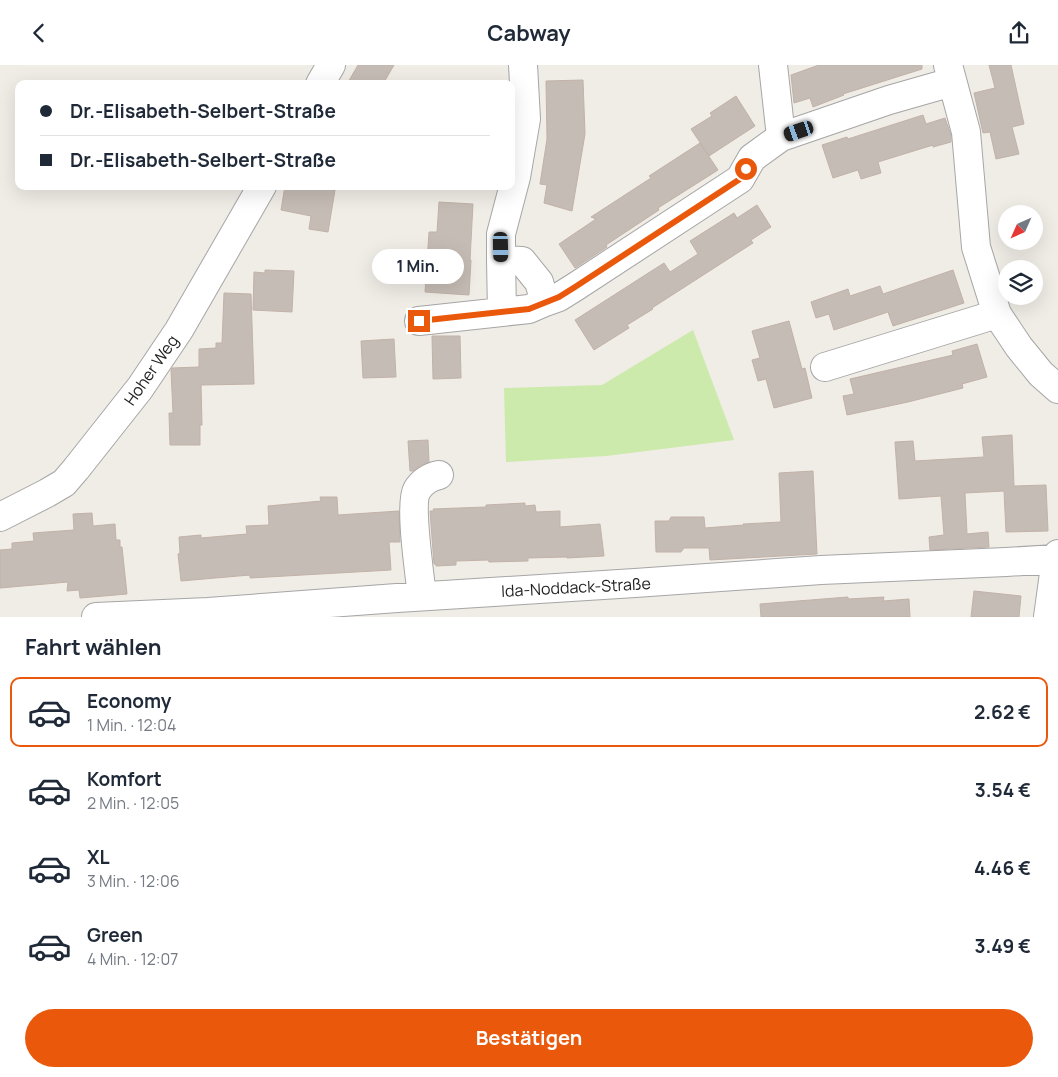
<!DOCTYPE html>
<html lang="de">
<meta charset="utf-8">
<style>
:root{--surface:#fff;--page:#f2f2f3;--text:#1f2937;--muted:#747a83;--line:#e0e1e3;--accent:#ea580c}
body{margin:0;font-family:Manrope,sans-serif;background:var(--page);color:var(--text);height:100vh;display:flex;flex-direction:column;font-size:19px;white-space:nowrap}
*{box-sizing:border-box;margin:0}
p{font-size:16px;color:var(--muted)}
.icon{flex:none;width:28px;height:28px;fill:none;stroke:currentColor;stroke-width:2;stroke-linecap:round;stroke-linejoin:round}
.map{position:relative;height:552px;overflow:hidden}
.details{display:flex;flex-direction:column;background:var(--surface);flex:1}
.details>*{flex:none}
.guide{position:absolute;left:15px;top:15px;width:500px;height:110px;border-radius:10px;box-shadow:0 5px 20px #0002;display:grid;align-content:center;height:110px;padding:0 25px;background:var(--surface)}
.needle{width:32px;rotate:225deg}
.buttons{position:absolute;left:998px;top:140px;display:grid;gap:10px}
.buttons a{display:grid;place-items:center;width:45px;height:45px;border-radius:50%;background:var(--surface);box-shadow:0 5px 20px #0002;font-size:25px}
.end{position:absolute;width:22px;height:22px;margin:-11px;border:6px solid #ea580c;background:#fff;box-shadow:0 0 0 2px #fff}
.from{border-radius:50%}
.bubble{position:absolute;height:35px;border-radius:18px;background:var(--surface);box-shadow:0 5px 20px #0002;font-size:16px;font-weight:700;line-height:35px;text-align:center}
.car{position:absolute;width:15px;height:30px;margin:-15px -8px;border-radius:6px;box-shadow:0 0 4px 1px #0007;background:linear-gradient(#222 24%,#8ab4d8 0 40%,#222 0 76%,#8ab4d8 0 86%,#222 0)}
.guide b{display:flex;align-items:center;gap:18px;height:48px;font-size:19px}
.guide b+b{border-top:1px solid var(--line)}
.guide i{width:12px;height:12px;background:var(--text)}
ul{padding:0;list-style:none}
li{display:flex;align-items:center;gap:15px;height:70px;margin:0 10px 8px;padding:0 15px;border:2px solid transparent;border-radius:10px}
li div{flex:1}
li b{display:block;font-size:19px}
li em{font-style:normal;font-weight:700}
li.selected{border-color:var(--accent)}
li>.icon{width:45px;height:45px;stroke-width:1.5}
h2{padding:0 25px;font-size:22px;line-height:60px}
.cta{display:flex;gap:10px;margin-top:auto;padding:10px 25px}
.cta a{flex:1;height:58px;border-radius:30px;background:var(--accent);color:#fff;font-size:20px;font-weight:700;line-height:58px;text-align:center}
header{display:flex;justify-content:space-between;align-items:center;height:65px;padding:0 25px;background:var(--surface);font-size:22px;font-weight:700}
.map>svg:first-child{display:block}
.grass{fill:#cceaab}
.building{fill:#c5bcb5;stroke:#c2b2a8}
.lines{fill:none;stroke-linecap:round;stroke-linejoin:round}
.minor-casing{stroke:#a6a6a6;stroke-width:30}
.minor{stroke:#fff;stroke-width:28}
.route{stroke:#ea580c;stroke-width:6}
.labels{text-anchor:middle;stroke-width:4.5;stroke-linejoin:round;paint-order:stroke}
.street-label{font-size:16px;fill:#1f1f1f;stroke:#fff}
</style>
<header><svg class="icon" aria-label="back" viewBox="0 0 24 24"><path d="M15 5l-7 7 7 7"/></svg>Cabway<svg class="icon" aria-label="share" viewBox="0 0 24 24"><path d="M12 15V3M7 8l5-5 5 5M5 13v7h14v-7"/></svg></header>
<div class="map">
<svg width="1058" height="552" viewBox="0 0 1058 552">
<rect width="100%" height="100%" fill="#f0ece6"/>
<!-- grass -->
<path class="grass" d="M693 265 734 375 606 391 506 397 504 323 602 320Z"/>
<!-- building -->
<path class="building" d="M358 0H394L383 19H347Z
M819 0H922V4L843 29 844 30 813 42 810 33 794 38 791 10Z
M989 0H1011L1024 59 1012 62 1019 89 996 94 990 67 983 68 974 28 995 23Z
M583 15 585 69 572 146 544 138 547 120 540 119 547 74 546 16Z
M736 31 755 61 709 91 691 64 712 51 710 48Z
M923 50 926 59 945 53 951 70V77L933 82V80L878 97 881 108 861 114 858 105 833 113 822 80 847 72 848 74Z
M700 78 718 105 658 143 659 145 606 180 607 182 575 203 559 179 596 154 591 152 651 113 649 111Z
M285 121H313L335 125 328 167 309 164 311 151 281 145Z
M439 137 473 139 470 195H471L469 230 425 227 429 167H437Z
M757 140 771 162 751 175 753 178 652 243 653 244 627 260 629 263 594 285 575 255 664 198 670 207 698 189 690 176 734 148 737 153Z
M265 205 294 206 292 247 253 245 254 207 265 208Z
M953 205 964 238 893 261 888 247 834 265 829 249 816 253 811 237 848 224 850 231 880 221 883 229Z
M224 228 251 229 254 319 201 320 202 360H200V380H170L169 348H173L171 305 172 303 199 302V284L216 283V278H222Z
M789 256 802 304 805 303 812 333 774 343 766 314 758 316 752 295 760 293 752 266Z
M432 271H460L461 313 433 314Z
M394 274 396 312 363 313 361 276Z
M977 279 987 312 962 319 963 323 908 337 847 350 843 331 854 329 850 314 953 290 952 286Z
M1012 370 1014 421 1046 420 1048 466 1006 467 1004 426 965 428 967 469 988 467 989 482 930 485 929 472 944 470 941 431 899 434 895 377 913 376 915 396 984 392 982 372Z
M428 375 429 397 421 400 413 406H410L408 376Z
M813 406 817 489 710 495 709 483H684L681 487H656L655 456H669L671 452H704L705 463 744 460 743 459 781 457 779 408Z
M320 432H337L338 450 399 446 400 477H389L391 505 250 513V510L181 516 178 489 180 488 179 472 201 470V473L247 469 246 461 269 460 268 441 321 436Z
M525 438V441L535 440 536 447 560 446V462L600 459 604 491 567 493 566 492 528 493V496L489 497 488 495 456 496V500L436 501V499H434L430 446H434L433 444 486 442V440Z
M92 448 93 461 115 459 116 475H120V482H122L127 529 80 533 79 525 67 526 68 517 0 523V485L12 484V478L34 476 33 468 74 465 73 449Z
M974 526 1021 531 1019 552H971Z
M848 532V534L884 532 883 536 909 534 910 552H761L760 539Z"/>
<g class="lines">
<!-- minor casing -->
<g class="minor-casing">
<path id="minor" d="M523 0 526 54 516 112 501 169V195L522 196 539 217 545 237 559 232 575 222 740 114 752 93 781 72
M773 0 781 72 889 35 952 17
M948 0 966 67 976 182 997 249 1019 282 1041 309 1058 324
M320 19 331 0
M501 195 502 247
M419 256 529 244 545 237
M825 302 997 249
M0 452 47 428 64 418 76 404 140 323 179 265 262 121
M422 531C420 512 409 439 417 425 422 417 430 412 439 410
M96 552 208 547 397 533 635 518 821 505 1006 497 1056 494
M1048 552 1056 494 1058 489"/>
</g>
<!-- minor -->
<use href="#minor" class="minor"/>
</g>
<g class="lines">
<!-- route -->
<path class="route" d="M419 256 529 244 559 232 575 222 740 114 746 104"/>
</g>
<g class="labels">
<!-- street labels -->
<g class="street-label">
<text transform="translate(151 305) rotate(-55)" y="6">Hoher Weg</text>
<text transform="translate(576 522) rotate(-3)" y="6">Ida-Noddack-Straße</text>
</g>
</g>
</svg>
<div class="buttons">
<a><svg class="needle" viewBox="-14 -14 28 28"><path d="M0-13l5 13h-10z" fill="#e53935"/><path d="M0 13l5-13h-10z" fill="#747a83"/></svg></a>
<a><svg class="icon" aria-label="layers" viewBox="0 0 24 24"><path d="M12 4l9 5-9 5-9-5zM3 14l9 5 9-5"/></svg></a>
</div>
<i class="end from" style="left:746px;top:104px"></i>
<i class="end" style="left:419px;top:256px"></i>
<div class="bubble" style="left:372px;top:184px;width:92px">1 Min.</div>
<i class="car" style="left:799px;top:66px;rotate:251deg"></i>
<i class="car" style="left:501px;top:182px;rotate:179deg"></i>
<div class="guide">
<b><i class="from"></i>Dr.-Elisabeth-Selbert-Straße</b>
<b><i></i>Dr.-Elisabeth-Selbert-Straße</b>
</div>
</div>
<section class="details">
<h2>Fahrt wählen</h2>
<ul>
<li class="selected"><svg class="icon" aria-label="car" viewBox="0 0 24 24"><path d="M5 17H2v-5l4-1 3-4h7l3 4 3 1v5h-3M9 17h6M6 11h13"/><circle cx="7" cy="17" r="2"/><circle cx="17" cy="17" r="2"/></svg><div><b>Economy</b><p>1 Min. · 12:04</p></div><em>2.62 €</em></li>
<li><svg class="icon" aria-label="car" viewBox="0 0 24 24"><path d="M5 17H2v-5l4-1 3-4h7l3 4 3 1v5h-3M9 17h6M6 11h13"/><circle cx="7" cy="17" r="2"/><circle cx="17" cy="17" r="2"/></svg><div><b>Komfort</b><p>2 Min. · 12:05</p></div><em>3.54 €</em></li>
<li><svg class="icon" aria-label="car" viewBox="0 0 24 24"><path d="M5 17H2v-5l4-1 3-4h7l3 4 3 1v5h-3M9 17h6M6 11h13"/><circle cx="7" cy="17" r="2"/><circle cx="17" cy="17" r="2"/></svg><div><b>XL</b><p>3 Min. · 12:06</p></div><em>4.46 €</em></li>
<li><svg class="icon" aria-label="car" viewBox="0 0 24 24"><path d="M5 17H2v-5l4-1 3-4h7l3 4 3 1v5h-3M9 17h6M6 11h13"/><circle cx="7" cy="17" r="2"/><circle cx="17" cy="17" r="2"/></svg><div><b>Green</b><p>4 Min. · 12:07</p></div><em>3.49 €</em></li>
</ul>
<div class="cta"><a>Bestätigen</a></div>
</section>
